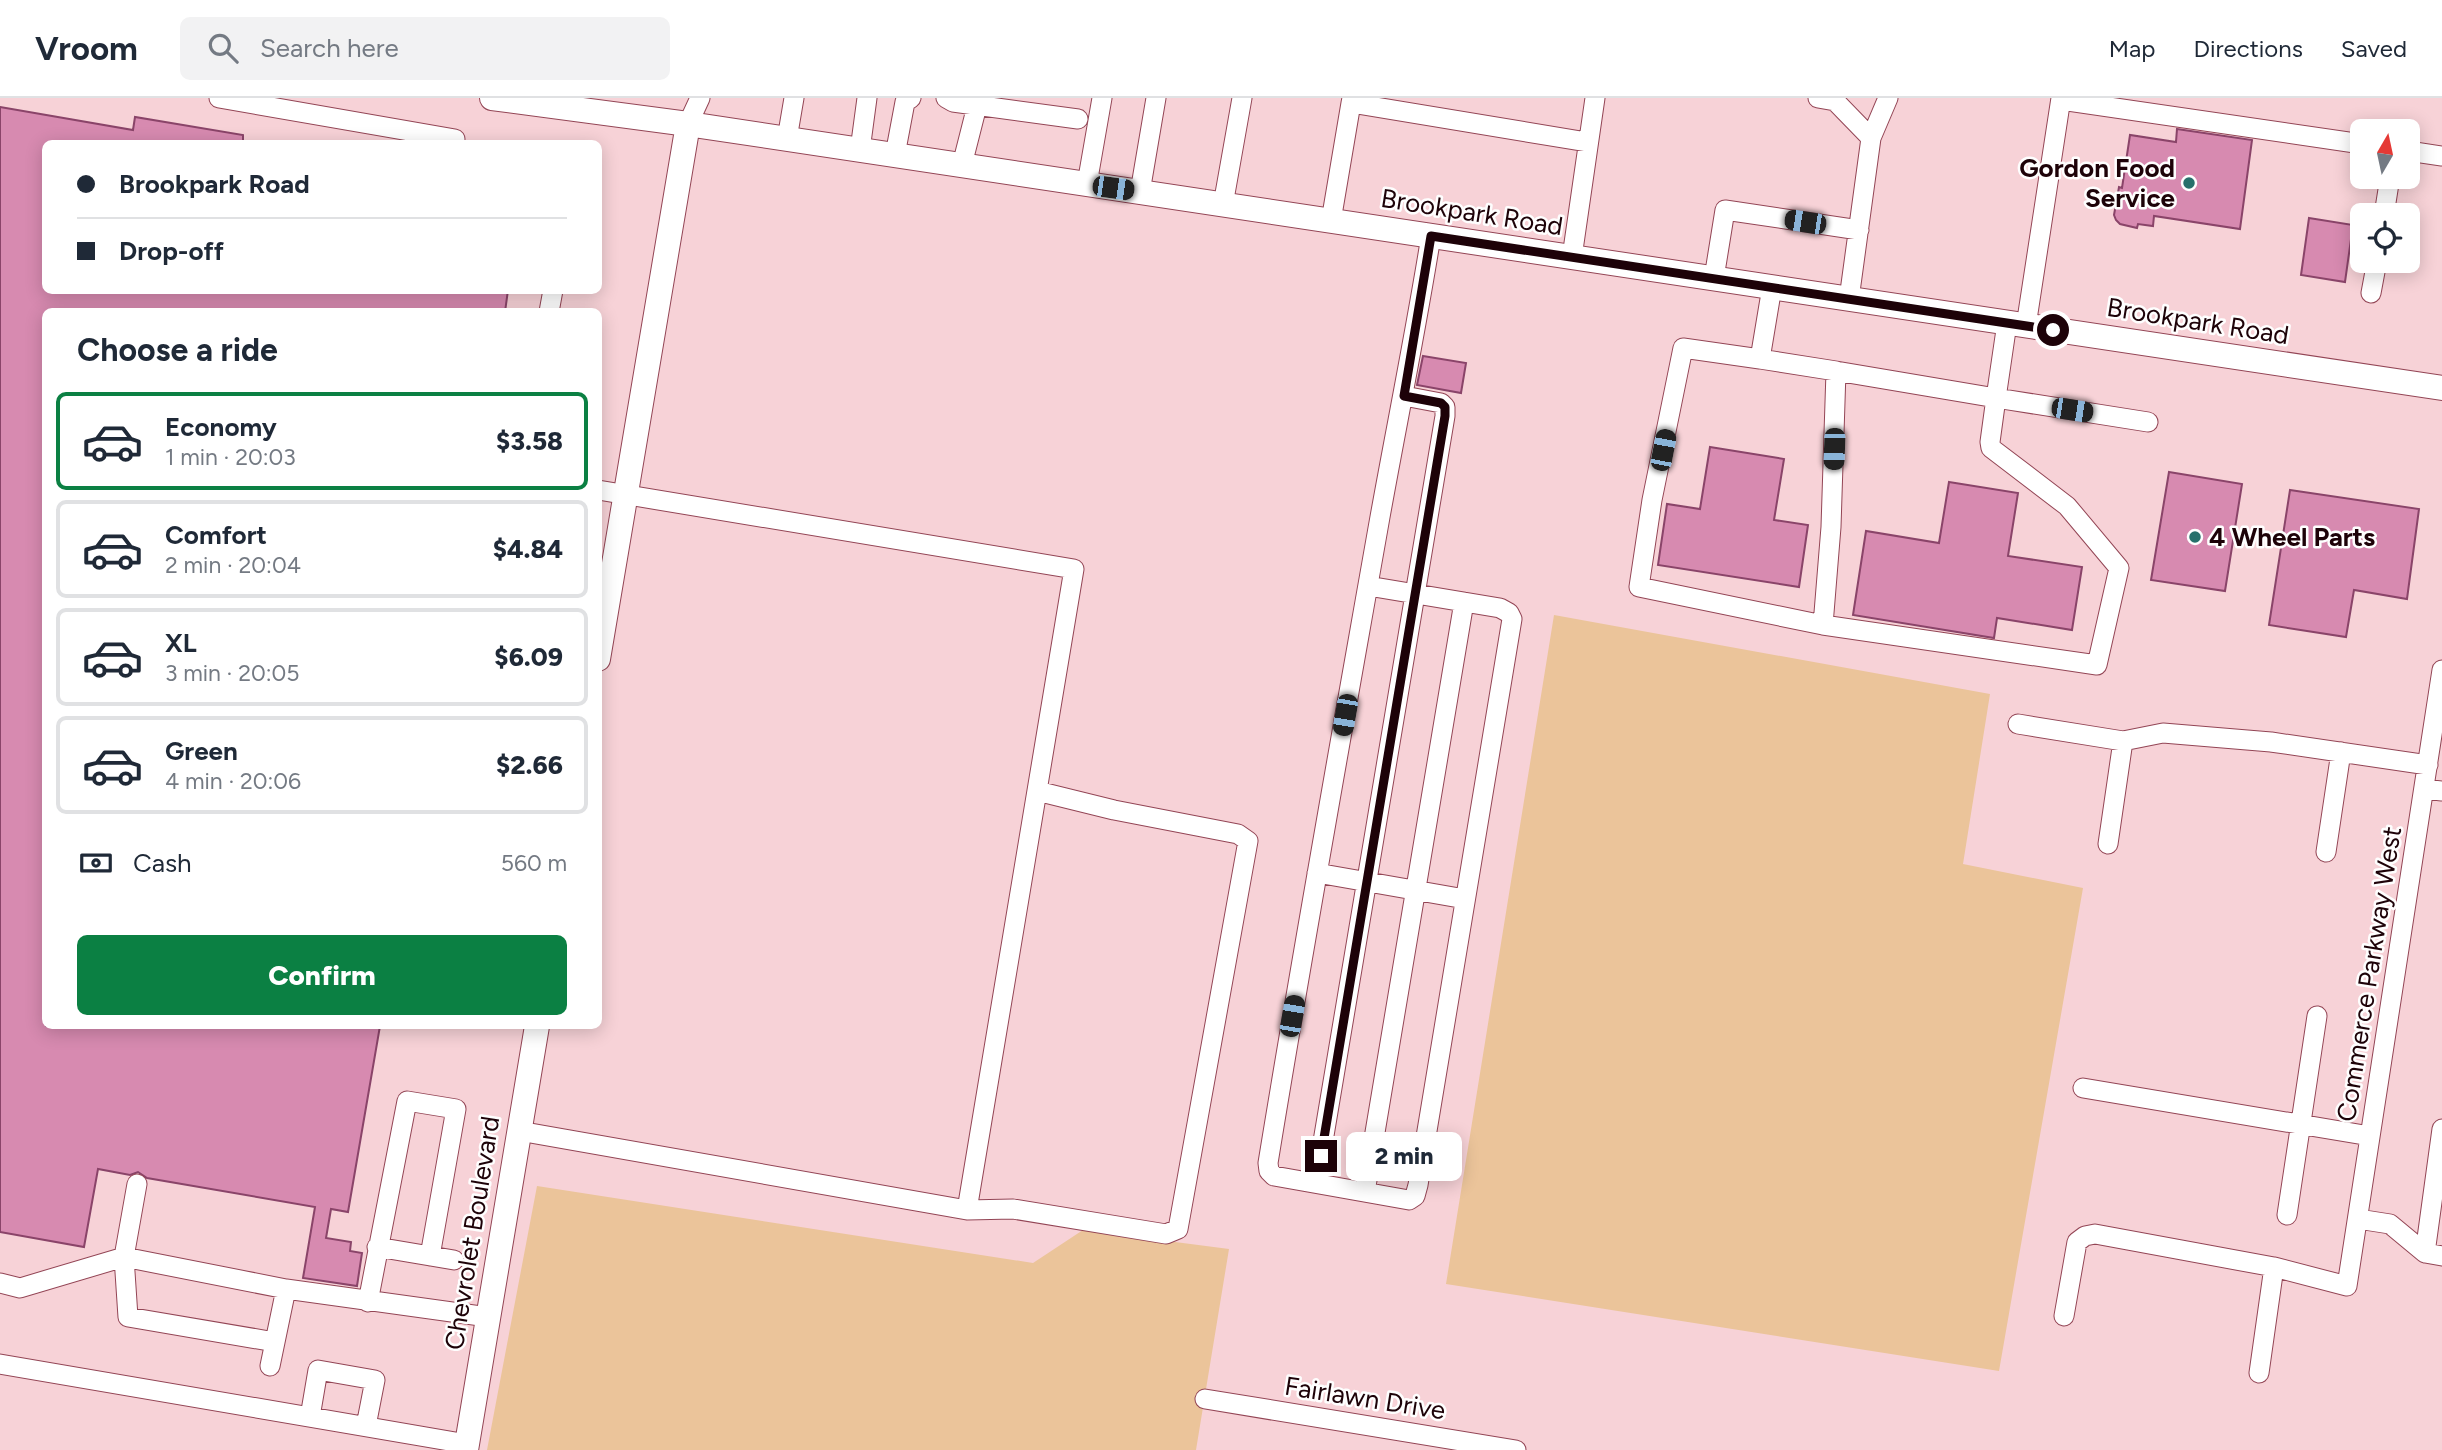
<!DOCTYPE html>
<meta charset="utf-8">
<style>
:root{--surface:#fff;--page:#f2f2f3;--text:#1f2937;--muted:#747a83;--line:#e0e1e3;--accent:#0b8043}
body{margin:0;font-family:Figtree,sans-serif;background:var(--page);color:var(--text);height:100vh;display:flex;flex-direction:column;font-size:26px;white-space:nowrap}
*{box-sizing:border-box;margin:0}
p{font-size:23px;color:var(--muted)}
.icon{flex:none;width:38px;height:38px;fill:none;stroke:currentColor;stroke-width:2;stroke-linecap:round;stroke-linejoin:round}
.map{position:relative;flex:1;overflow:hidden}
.drawer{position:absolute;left:42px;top:210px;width:560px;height:721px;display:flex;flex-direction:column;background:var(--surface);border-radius:10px;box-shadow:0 4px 18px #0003}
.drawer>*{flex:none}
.top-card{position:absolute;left:42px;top:42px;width:560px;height:154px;border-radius:10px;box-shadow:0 4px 18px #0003;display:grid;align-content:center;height:154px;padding:0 35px;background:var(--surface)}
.needle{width:46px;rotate:9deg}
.controls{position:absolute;left:2350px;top:21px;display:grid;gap:14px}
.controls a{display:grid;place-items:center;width:70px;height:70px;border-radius:10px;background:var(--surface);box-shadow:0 4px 18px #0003;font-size:35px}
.end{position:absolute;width:32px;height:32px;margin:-16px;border:9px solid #1d0208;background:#fff;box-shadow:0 0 0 4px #fff}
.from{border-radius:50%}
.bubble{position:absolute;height:49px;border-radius:10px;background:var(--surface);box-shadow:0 4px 18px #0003;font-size:23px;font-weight:800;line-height:49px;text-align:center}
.car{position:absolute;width:21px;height:42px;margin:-21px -10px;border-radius:9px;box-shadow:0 0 5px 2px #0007;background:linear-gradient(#222 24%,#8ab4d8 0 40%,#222 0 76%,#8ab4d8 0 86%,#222 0)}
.top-card b{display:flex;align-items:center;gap:24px;height:66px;font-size:26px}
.top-card b+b{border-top:2px solid var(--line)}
.top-card i{width:18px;height:18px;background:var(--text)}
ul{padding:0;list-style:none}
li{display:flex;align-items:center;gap:21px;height:98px;margin:0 14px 10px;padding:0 21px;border:4px solid var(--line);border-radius:10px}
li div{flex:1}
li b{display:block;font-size:26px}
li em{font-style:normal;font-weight:800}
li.selected{border-color:var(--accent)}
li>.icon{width:63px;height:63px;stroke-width:1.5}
h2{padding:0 35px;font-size:32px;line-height:84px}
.pay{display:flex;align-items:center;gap:18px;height:77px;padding:0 35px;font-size:26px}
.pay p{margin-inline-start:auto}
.action{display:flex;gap:14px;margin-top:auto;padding:14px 35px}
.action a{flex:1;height:80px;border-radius:10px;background:var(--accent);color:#fff;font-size:28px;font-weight:800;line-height:80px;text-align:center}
header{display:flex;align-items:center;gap:42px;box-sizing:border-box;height:98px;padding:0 35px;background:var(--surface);border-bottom:2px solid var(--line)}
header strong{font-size:33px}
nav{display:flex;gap:38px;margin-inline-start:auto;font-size:24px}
.search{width:490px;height:63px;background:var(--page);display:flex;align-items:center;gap:18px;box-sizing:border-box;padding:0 24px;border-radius:10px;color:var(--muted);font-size:26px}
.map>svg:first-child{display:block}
.green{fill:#ebc49a}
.building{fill:#d78ab0;stroke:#8a4469;stroke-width:2}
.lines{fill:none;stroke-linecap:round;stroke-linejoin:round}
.minor-casing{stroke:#934555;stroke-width:21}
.major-casing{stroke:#934555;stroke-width:26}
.minor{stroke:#fff;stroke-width:19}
.major{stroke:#fff;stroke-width:24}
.route{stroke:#1d0208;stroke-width:9}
.poi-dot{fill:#26706b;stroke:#fefefe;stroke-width:2.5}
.labels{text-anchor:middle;stroke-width:5;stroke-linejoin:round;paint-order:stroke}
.poi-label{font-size:26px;font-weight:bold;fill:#1d0208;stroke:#fefefe;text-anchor:end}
.street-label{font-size:26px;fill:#1d0208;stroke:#fefefe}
</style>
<header>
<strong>Vroom</strong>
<div class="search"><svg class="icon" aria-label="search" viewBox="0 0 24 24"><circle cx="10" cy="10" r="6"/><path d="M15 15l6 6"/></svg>Search here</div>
<nav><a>Map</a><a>Directions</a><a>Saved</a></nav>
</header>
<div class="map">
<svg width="2442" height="1352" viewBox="0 0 2442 1352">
<rect width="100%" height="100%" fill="#f7d2d7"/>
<!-- green -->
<path class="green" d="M1554 517 1990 596 1963 766 2083 790 1999 1273 1446 1186Z
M537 1088 1033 1165 1083 1132 1229 1151 1196 1352H487Z"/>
<!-- building -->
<path class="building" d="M0 9 133 32 135 19 243 37V46H46V192H508L505 214H46V928H380L348 1114 331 1111 326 1140 351 1144 350 1153 362 1155 357 1188 303 1180 315 1109 147 1080 138 1074 130 1077 98 1071 84 1149 0 1134Z
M2177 31 2252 42 2240 131 2154 118 2153 128 2138 126 2137 130 2120 126 2116 122 2114 117 2119 89 2122 90 2130 37 2176 44Z
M2309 120 2353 127 2345 184 2301 177Z
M1423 258 1466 265 1461 295 1417 287Z
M1710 349 1784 361 1774 422 1808 427 1799 489 1658 467 1667 406 1700 411Z
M2169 374 2242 386 2225 493 2151 482Z
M1949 384 2018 395 2008 458 2082 469 2072 532 1997 520 1994 540 1853 517 1866 433 1939 445Z
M2290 392 2419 411 2407 501 2354 492 2346 539 2269 527Z"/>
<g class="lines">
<!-- minor casing -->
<g class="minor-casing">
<path id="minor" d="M219 0 455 41
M946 0 953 4 1078 21
M1352 0 1351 5 1587 44
M1818 0 1835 3 1871 40
M2061 2 2362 46
M688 26 700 0
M787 41 794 0
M860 52 867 0
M2408 53 2442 58
M895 57 905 4 911 0
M962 67 979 0
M1087 86 1102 0
M1140 94 1156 0
M1223 107 1242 0
M2384 117 2390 79
M1331 123 1351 5
M1572 159 1595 0
M1714 180 1725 112 1859 132
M2371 195 2377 163
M1849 201 1871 40 1888 0
M549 214 553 192
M2026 228 2061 0
M1760 261 1836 273 1831 429 1823 527 1639 489 1652 402 1683 250 1760 261 1772 189
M1836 273 1996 300 2007 225
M1368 488 1500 510 1509 515 1512 521 1418 1087 1415 1098 1409 1102 1274 1078 1269 1073 1268 1065C1303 850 1342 634 1380 419 1397 325 1416 232 1431 138
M1823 527 2097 567 2119 470 2067 408 1991 350 1990 344 1996 300 2148 324
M2018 626 2123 643 2163 635 2271 644 2428 667
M2424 691 2442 693
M2108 746 2123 643
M2326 754 2341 654
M1317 775 1465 801
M2083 990 2370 1038
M519 1033 967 1112 1074 471 598 392
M1316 1085 1445 318V309L1441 305 1404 298
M137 1086 124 1159 286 1191 488 1219
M1365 1094 1464 504
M967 1112 1013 1111 1166 1136 1178 1131 1248 743 1238 736 1114 712 1037 693
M2287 1117 2317 918
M2358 1121 2390 1126 2425 1155 2442 1158
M377 1149 454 1162
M2425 1155 2442 1031
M0 1185 20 1190 124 1159 128 1219 275 1244
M368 1204 407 1003 456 1011 430 1158
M2064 1218 2077 1144 2085 1138 2095 1136 2274 1169 2347 1188 2442 572
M0 1266 467 1346
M270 1268 286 1191
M2259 1275 2274 1169
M1205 1301 1516 1352
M310 1319 318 1272 375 1282 366 1328"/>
</g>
<!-- major casing -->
<g class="major-casing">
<path id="major" d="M492 0 688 26 2442 290
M598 561 688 26
M466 1352 537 928"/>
</g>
<!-- minor -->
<use href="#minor" class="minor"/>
<!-- major -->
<use href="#major" class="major"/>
</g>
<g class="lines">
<!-- route -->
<path class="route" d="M1321 1058 1445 318V309L1441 305 1404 298 1431 138 2053 232"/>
</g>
<!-- markers -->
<g class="poi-dot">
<circle cx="2189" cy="85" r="7"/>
<circle cx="2195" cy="439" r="7"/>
</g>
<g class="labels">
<!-- poi labels -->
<g class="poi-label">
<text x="2175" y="79">Gordon Food<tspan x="2175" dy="30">Service</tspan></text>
<text x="2209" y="448" text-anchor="start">4 Wheel Parts</text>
</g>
<!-- street labels -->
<g class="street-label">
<text transform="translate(1472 114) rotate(9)" y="9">Brookpark Road</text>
<text transform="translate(2198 223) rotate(9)" y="9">Brookpark Road</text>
<text transform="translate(2369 876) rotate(-81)" y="9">Commerce Parkway West</text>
<text transform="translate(472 1135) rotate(-81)" y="9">Chevrolet Boulevard</text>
<text transform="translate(1365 1300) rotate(9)" y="9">Fairlawn Drive</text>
</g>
</g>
</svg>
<div class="controls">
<a><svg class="needle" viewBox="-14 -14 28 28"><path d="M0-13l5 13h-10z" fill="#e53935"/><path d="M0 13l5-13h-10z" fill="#747a83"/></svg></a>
<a><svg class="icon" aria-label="locate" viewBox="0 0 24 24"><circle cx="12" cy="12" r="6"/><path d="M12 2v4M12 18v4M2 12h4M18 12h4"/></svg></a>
</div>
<i class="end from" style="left:2053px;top:232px"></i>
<i class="end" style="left:1321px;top:1058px"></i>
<div class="bubble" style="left:1346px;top:1034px;width:116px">2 min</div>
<i class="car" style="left:1113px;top:90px;rotate:98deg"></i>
<i class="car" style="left:1805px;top:124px;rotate:279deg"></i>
<i class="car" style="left:2072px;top:312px;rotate:99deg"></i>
<i class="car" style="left:1834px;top:351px;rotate:182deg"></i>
<i class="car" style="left:1663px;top:352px;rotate:11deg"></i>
<i class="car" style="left:1345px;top:617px;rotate:190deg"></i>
<i class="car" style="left:1292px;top:918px;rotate:10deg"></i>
<div class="top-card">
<b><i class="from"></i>Brookpark Road</b>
<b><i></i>Drop-off</b>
</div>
<section class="drawer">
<h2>Choose a ride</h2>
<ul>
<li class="selected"><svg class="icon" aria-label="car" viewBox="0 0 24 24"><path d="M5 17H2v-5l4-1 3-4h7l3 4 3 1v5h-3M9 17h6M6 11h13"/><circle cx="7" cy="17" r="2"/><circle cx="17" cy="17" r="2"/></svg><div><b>Economy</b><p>1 min · 20:03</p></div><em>$3.58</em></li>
<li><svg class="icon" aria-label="car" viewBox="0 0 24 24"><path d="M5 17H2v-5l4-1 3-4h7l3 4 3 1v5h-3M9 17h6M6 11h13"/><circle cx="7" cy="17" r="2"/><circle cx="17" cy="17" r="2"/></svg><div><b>Comfort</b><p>2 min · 20:04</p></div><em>$4.84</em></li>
<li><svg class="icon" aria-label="car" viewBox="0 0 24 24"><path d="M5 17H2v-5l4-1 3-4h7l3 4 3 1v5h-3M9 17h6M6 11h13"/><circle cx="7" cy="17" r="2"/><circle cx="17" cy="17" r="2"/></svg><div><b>XL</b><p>3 min · 20:05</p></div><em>$6.09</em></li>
<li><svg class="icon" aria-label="car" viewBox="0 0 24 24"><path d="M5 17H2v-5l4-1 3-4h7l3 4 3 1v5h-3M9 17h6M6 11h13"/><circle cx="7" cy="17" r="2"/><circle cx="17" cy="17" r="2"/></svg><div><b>Green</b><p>4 min · 20:06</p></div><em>$2.66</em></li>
</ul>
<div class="pay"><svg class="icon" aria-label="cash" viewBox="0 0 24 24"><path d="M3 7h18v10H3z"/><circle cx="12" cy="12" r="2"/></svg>Cash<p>560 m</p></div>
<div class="action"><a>Confirm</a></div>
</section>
</div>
